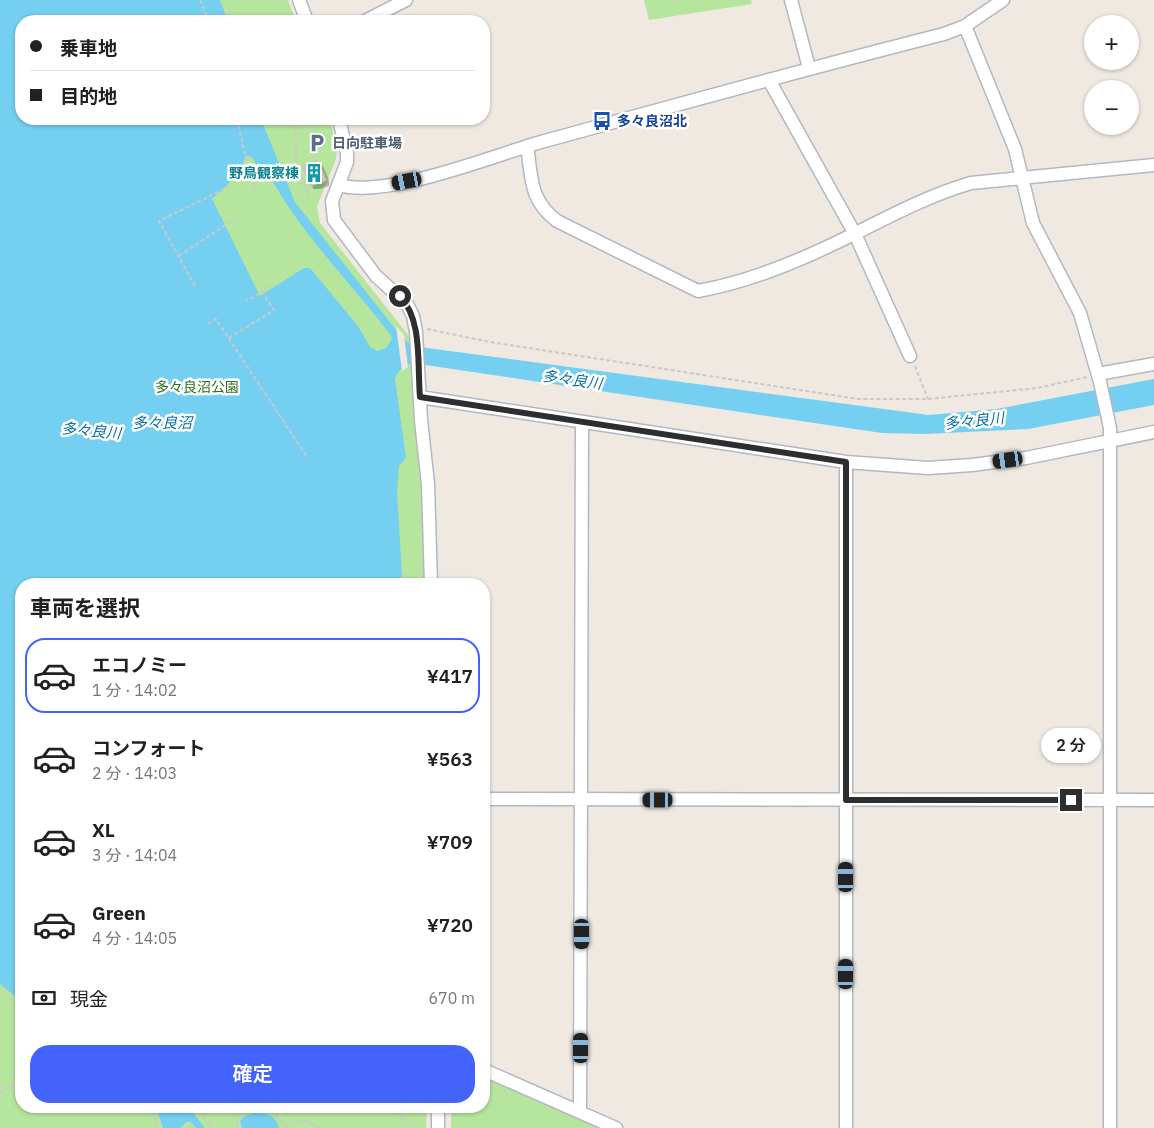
<!DOCTYPE html>
<html lang="ja">
<meta charset="utf-8">
<style>
:root{--surface:#fff;--page:#f6f6f6;--text:#202124;--muted:#757577;--line:#e0e0e0;--accent:#4264fb}
body{margin:0;font-family:"IBM Plex Sans","Noto Sans JP",sans-serif;background:var(--page);color:var(--text);height:100vh;display:flex;flex-direction:column;font-size:19px;white-space:nowrap}
*{box-sizing:border-box;margin:0}
p{font-size:16px;color:var(--muted)}
.icon{flex:none;width:28px;height:28px;fill:none;stroke:currentColor;stroke-width:2;stroke-linecap:round;stroke-linejoin:round}
.map{position:relative;flex:1;overflow:hidden}
.sheet{position:absolute;left:15px;top:578px;width:475px;height:535px;display:flex;flex-direction:column;background:var(--surface);border-radius:20px;box-shadow:0 1px 4px #0004}
.sheet>*{flex:none}
.hud{position:absolute;left:15px;top:15px;width:475px;height:110px;border-radius:20px;box-shadow:0 1px 4px #0004;display:grid;align-content:center;height:110px;padding:0 15px;background:var(--surface)}
.tools{position:absolute;left:1084px;top:15px;display:grid;gap:10px}
.tools a{display:grid;place-items:center;width:55px;height:55px;border-radius:50%;background:var(--surface);box-shadow:0 1px 4px #0004;font-size:25px}
.end{position:absolute;width:22px;height:22px;margin:-11px;border:6px solid #2e2e2e;background:#fff;box-shadow:0 0 0 2px #fff}
.from{border-radius:50%}
.bubble{position:absolute;height:35px;border-radius:18px;background:var(--surface);box-shadow:0 1px 4px #0004;font-size:16px;font-weight:600;line-height:35px;text-align:center}
.car{position:absolute;width:15px;height:30px;margin:-15px -8px;border-radius:6px;box-shadow:0 0 4px 1px #0007;background:linear-gradient(#222 24%,#8ab4d8 0 40%,#222 0 76%,#8ab4d8 0 86%,#222 0)}
.hud b{display:flex;align-items:center;gap:18px;height:48px;font-size:19px}
.hud b+b{border-top:1px solid var(--line)}
.hud i{width:12px;height:12px;background:var(--text)}
ul{padding:0;list-style:none}
li{display:flex;align-items:center;gap:15px;height:75px;margin:0 10px 8px;padding:0 5px;border:2px solid transparent;border-radius:20px}
li div{flex:1}
li b{display:block;font-size:19px}
li em{font-style:normal;font-weight:600}
li.active{border-color:var(--accent)}
li>.icon{width:45px;height:45px;stroke-width:1.5}
h2{padding:0 15px;font-size:22px;line-height:60px}
.pay{display:flex;align-items:center;gap:12px;height:55px;padding:0 15px;font-size:19px}
.pay p{margin-inline-start:auto}
.button{display:flex;gap:10px;margin-top:auto;padding:10px 15px}
.button a{flex:1;height:58px;border-radius:20px;background:var(--accent);color:#fff;font-size:20px;font-weight:600;line-height:58px;text-align:center}
.map>svg:first-child{display:block}
.green{fill:#b6e59e}
.water{fill:#75cff0;fill-rule:evenodd}
.pier{fill:#efe9e1}
.building{fill:#cbc7bf;stroke:#cbc5ba;filter:url(#shadow)}
.lines{fill:none;stroke-linecap:round;stroke-linejoin:round}
.minor-casing{stroke:#b4b7c1;stroke-width:15}
.path{stroke:#c9c9c9;stroke-width:2;stroke-dasharray:4 2.5;stroke-linecap:butt}
.minor{stroke:#fff;stroke-width:12}
.route{stroke:#2e2e2e;stroke-width:6}
.labels{text-anchor:middle;stroke-width:5;stroke-linejoin:round;paint-order:stroke}
.transit-label{font-size:14px;font-weight:bold;fill:#164399;stroke:#fff;text-anchor:start}
.service-label{font-size:14px;font-weight:bold;fill:#4e5e75;stroke:#fff;text-anchor:start}
.culture-label{font-size:14px;font-weight:bold;fill:#0d838f;stroke:#fff;text-anchor:end}
.park-label{font-size:14px;fill:#2c6e1b;stroke:#fff}
.water-label{font-size:15px;font-style:italic;fill:#0d6fa3;stroke:#fff}
</style>
<div class="map">
<svg width="1154" height="1128" viewBox="0 0 1154 1128">
<defs>
<filter id="shadow"><feDropShadow dx="4.5" dy="4.5" stdDeviation="0" flood-color="#0004"/></filter>
</defs>
<rect width="100%" height="100%" fill="#efe9e1"/>
<!-- green -->
<path class="green" d="M0 0H288L296 21H21V119H330L337 149 336 159 317 206 320 223 408 335 411 343 422 494 424 584H21V1106H432V1110H427L426 1128H0Z
M644 0H751L752 4 649 20Z
M484 1075 605 1128H451V1106H484Z"/>
<!-- water -->
<path class="water" d="M0 0H220L228 21H21V119H261L295 202 401 336 412 346 929 415 997 409 1154 379V405L1028 429 926 434 882 433 412 363C403 367 398 370 395 379L406 458 399 466 397 491 402 575 401 584H21V1001L0 984ZM246 156 252 157 261 172 267 171C301 235 347 278 390 334L392 339 386 348 377 351 370 347 358 326 310 268H304L260 296 212 199 238 175Z
M183 1106 191 1110 205 1128H196L191 1122H186L181 1128H163L157 1110Z
M253 1113C267 1113 275 1114 279 1128H242L240 1121 243 1117Z"/>
<!-- pier -->
<path class="pier" d="M396 326 404 335 408 367 402 371Z"/>
<!-- building -->
<path class="building" d="M317 160 326 180 310 186 302 166Z"/>
<g class="lines">
<!-- minor casing -->
<g class="minor-casing">
<path id="minor" d="M299 0 307 21
M791 0 809 68
M365 21 406 0
M965 26 1015 149 1033 223 1080 313 1100 382 1110 428V1128
M769 80 855 234 910 356
M339 119 347 153V162L332 201 334 220 376 276 407 304 413 316 416 332 421 420 428 484 431 584
M527 146C532 178 529 200 557 221L698 291C753 281 806 258 856 233 894 214 930 195 971 183L1154 165
M339 185C386 199 492 156 541 142 676 105 809 68 944 34L965 26 1003 0
M1098 374 1154 364
M420 397 846 462 928 468 972 465 1026 458 1154 432
M484 799 1154 800
M484 1070 616 1128
M580 1112 582 423
M438 1128V1106
M846 1128V462"/>
</g>
<!-- path -->
<path class="path" d="M200 0 209 21
M237 119 248 168 257 193
M291 119 296 136V162L310 199
M179 256 233 220
M195 286 159 221 228 187
M262 292 272 286
M208 324 216 319 307 457
M427 329 490 342 858 399H928L1037 388 1087 377
M229 338 274 310 262 292 246 301
M915 366 928 399
M0 1093 8 1087 21 1085
M148 1106 155 1116 157 1128
M195 1106 212 1128
M394 1106 408 1128
M275 1113 291 1106
M186 1128 191 1125 193 1128
M237 1128C235 1110 255 1105 269 1110 278 1114 281 1120 286 1127
M286 1128C295 1118 309 1119 319 1128"/>
<!-- minor -->
<use href="#minor" class="minor"/>
</g>
<g class="lines">
<!-- route -->
<path class="route" d="M400 296C423 321 417 364 420 397L846 462V800H1071"/>
</g>
<!-- icons -->
<defs>
<g id="bus-bare" transform="scale(1.5)"><path d="M-5-6H5V4H4V6H2V4H-2V6H-4V4H-5ZM-3.5-4V0h7V-4ZM-3.5 1.2v1.5H-2V1.2ZM2 1.2v1.5H3.5V1.2Z" fill="#1a4fb4" stroke="#fff" stroke-width="2.5" paint-order="stroke"/></g>
<g id="parking-bare" transform="scale(1.5)"><path d="M-3.5-5.5H1a3.5 3.5 0 0 1 0 7H-1V5.5H-3.5ZM-1-3.4V-.6H.8a1.4 1.4 0 0 0 0-2.8Z" fill="#5c6f8a" stroke="#fff" stroke-width="2.5" paint-order="stroke"/></g>
<g id="building-bare" transform="scale(1.5)"><path d="M-4-6H4V6H1V3H-1V6H-4ZM-2.5-4.3h1.7v1.8h-1.7ZM.8-4.3h1.7v1.8H.8ZM-2.5-1h1.7V.8h-1.7ZM.8-1h1.7V.8H.8Z" fill="#0f9aa8" stroke="#fff" stroke-width="2.5" paint-order="stroke"/></g>
</defs>
<g fill-rule="evenodd">
<use href="#bus-bare" x="602" y="121"/>
<use href="#parking-bare" x="317" y="143"/>
<use href="#building-bare" x="314" y="173"/>
</g>
<g class="labels">
<!-- transit labels -->
<g class="transit-label">
<text x="617" y="126">多々良沼北</text>
</g>
<!-- service labels -->
<g class="service-label">
<text x="332" y="148">日向駐車場</text>
</g>
<!-- culture labels -->
<g class="culture-label">
<text x="299" y="178">野鳥観察棟</text>
</g>
<!-- park labels -->
<g class="park-label">
<text x="197" y="392">多々良沼公園</text>
</g>
<!-- water labels -->
<g class="water-label">
<text transform="translate(572 380) rotate(8)" y="5">多々良川</text>
<text transform="translate(974 421) rotate(-6)" y="5">多々良川</text>
<text x="162" y="428">多々良沼</text>
<text transform="translate(91 431) rotate(5)" y="5">多々良川</text>
</g>
</g>
</svg>
<div class="tools">
<a>+</a>
<a>−</a>
</div>
<i class="end from" style="left:400px;top:296px"></i>
<i class="end" style="left:1071px;top:800px"></i>
<div class="bubble" style="left:1041px;top:728px;width:60px">2 分</div>
<i class="car" style="left:407px;top:181px;rotate:259deg"></i>
<i class="car" style="left:1008px;top:460px;rotate:262deg"></i>
<i class="car" style="left:658px;top:800px;rotate:270deg"></i>
<i class="car" style="left:846px;top:877px;rotate:0deg"></i>
<i class="car" style="left:582px;top:934px;rotate:180deg"></i>
<i class="car" style="left:846px;top:974px;rotate:0deg"></i>
<i class="car" style="left:581px;top:1048px;rotate:0deg"></i>
<div class="hud">
<b><i class="from"></i>乗車地</b>
<b><i></i>目的地</b>
</div>
<section class="sheet">
<h2>車両を選択</h2>
<ul>
<li class="active"><svg class="icon" aria-label="car" viewBox="0 0 24 24"><path d="M5 17H2v-5l4-1 3-4h7l3 4 3 1v5h-3M9 17h6M6 11h13"/><circle cx="7" cy="17" r="2"/><circle cx="17" cy="17" r="2"/></svg><div><b>エコノミー</b><p>1 分 · 14:02</p></div><em>¥417</em></li>
<li><svg class="icon" aria-label="car" viewBox="0 0 24 24"><path d="M5 17H2v-5l4-1 3-4h7l3 4 3 1v5h-3M9 17h6M6 11h13"/><circle cx="7" cy="17" r="2"/><circle cx="17" cy="17" r="2"/></svg><div><b>コンフォート</b><p>2 分 · 14:03</p></div><em>¥563</em></li>
<li><svg class="icon" aria-label="car" viewBox="0 0 24 24"><path d="M5 17H2v-5l4-1 3-4h7l3 4 3 1v5h-3M9 17h6M6 11h13"/><circle cx="7" cy="17" r="2"/><circle cx="17" cy="17" r="2"/></svg><div><b>XL</b><p>3 分 · 14:04</p></div><em>¥709</em></li>
<li><svg class="icon" aria-label="car" viewBox="0 0 24 24"><path d="M5 17H2v-5l4-1 3-4h7l3 4 3 1v5h-3M9 17h6M6 11h13"/><circle cx="7" cy="17" r="2"/><circle cx="17" cy="17" r="2"/></svg><div><b>Green</b><p>4 分 · 14:05</p></div><em>¥720</em></li>
</ul>
<div class="pay"><svg class="icon" aria-label="cash" viewBox="0 0 24 24"><path d="M3 7h18v10H3z"/><circle cx="12" cy="12" r="2"/></svg>現金<p>670 m</p></div>
<div class="button"><a>確定</a></div>
</section>
</div>
